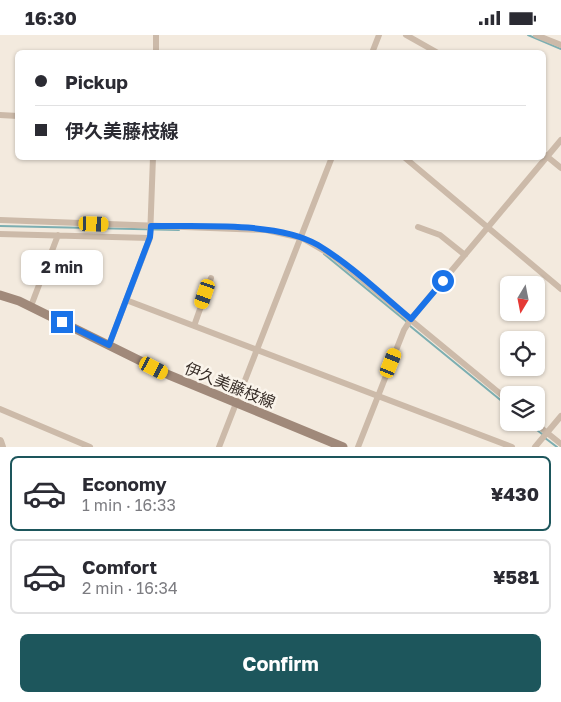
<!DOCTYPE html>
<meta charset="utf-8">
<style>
:root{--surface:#fff;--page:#f7f7f7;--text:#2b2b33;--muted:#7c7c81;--line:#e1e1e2;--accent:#1d565c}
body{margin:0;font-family:"Golos Text","Noto Sans JP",sans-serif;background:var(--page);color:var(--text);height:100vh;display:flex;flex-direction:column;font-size:19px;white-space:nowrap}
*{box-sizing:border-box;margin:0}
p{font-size:16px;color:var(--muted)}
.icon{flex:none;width:28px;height:28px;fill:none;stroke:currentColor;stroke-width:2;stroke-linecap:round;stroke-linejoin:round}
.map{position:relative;height:412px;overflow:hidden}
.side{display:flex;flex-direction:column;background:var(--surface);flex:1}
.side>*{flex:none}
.hud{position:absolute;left:15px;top:15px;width:531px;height:110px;border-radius:8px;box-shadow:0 1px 4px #0004;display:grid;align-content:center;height:110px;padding:0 20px;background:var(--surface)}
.needle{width:32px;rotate:190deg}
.fabs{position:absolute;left:500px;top:241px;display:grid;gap:10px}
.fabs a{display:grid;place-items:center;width:45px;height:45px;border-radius:8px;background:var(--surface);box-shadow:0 1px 4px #0004;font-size:25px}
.end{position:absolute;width:22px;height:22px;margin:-11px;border:6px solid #1a73e8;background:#fff;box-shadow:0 0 0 2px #fff}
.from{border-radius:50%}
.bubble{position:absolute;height:35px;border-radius:8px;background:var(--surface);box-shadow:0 1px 4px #0004;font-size:16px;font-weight:700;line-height:35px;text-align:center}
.car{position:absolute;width:15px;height:30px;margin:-15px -8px;border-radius:6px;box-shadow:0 0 4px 1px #0007;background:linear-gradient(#f5c518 24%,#345 0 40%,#f5c518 0 76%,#345 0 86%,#f5c518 0)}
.hud b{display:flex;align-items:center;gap:18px;height:48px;font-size:19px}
.hud b+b{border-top:1px solid var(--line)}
.hud i{width:12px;height:12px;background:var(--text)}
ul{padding:9px 0 0;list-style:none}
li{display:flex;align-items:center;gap:15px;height:75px;margin:0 10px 8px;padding:0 10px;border:2px solid var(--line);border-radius:8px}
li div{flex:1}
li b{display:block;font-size:19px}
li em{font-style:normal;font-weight:700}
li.active{border-color:var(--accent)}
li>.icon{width:45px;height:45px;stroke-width:1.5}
.action{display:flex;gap:10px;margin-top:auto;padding:10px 20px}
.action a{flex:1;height:58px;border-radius:8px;background:var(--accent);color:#fff;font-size:20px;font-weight:700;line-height:58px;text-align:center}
.status{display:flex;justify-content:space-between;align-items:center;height:35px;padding:0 25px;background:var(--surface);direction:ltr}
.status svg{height:14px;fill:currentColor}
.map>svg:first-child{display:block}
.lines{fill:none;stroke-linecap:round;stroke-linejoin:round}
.stream{stroke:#7caeb1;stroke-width:2}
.minor{stroke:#ccbaa9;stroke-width:6}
.tertiary{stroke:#ccbaa9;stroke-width:8}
.secondary{stroke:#a0897a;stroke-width:9}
.route{stroke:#1a73e8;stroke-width:6}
.labels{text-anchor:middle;stroke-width:5;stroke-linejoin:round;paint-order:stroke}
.street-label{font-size:16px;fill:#392f29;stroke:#faf4eb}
</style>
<div class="status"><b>16:30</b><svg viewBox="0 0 49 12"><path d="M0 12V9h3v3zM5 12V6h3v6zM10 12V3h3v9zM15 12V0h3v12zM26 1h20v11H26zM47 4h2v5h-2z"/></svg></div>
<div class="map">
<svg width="561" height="412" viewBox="0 0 561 412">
<rect width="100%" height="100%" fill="#f3eade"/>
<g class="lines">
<!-- stream -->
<path class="stream" d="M528 0 561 14
M0 191 179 195
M324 219 407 287
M410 291 509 372
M528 388 542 399
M545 403 557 412"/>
<!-- minor -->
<path class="minor" d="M406 0 438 18
M536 0 561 10
M156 18V0
M372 18 379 0
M0 80 18 81
M544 119 561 133
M404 122 561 254
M0 185 266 195 302 203 333 221 509 366
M418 192 440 200 465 220
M0 199 150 203
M126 265 512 412
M31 271 58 200
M194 291 211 243
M109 310 150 203 153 122
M0 374 90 412
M535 388 561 409
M219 412 332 122
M358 412 404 295 411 284 561 105
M535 412 561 381"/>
<!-- tertiary -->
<path class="tertiary" d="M0 406 2 412"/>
<!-- secondary -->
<path class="secondary" d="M0 260 19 266 169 340 343 412"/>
</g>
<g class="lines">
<!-- route -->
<path class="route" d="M62 287 109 310 150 202 151 191C197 192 277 186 318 210 351 230 381 259 411 284L443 246"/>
</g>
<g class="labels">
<!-- street labels -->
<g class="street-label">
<text transform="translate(230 350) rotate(22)" y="6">伊久美藤枝線</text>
</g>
</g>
</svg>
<div class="fabs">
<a><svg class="needle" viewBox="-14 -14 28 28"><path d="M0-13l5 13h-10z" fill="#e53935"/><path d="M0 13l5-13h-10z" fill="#7c7c81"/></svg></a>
<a><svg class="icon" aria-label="locate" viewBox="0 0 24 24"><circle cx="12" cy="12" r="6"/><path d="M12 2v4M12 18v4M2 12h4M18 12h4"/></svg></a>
<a><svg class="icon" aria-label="layers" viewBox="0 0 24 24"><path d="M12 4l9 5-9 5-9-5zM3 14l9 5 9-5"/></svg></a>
</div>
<i class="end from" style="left:443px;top:246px"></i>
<i class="end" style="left:62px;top:287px"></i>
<div class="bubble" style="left:21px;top:215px;width:82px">2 min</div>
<i class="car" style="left:94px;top:189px;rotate:92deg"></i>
<i class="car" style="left:205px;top:259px;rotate:199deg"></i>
<i class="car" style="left:391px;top:328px;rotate:22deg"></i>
<i class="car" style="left:154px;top:333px;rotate:117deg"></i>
<div class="hud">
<b><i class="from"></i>Pickup</b>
<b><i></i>伊久美藤枝線</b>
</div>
</div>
<section class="side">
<ul>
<li class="active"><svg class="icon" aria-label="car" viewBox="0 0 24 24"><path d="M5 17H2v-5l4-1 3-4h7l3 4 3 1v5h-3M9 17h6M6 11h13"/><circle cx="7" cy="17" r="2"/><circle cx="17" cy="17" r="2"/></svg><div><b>Economy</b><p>1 min · 16:33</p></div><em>¥430</em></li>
<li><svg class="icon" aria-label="car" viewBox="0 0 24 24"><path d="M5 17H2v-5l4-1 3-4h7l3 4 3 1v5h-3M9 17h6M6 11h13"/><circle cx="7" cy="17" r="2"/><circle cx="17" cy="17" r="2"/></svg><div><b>Comfort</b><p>2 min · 16:34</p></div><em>¥581</em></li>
</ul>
<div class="action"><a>Confirm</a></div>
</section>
